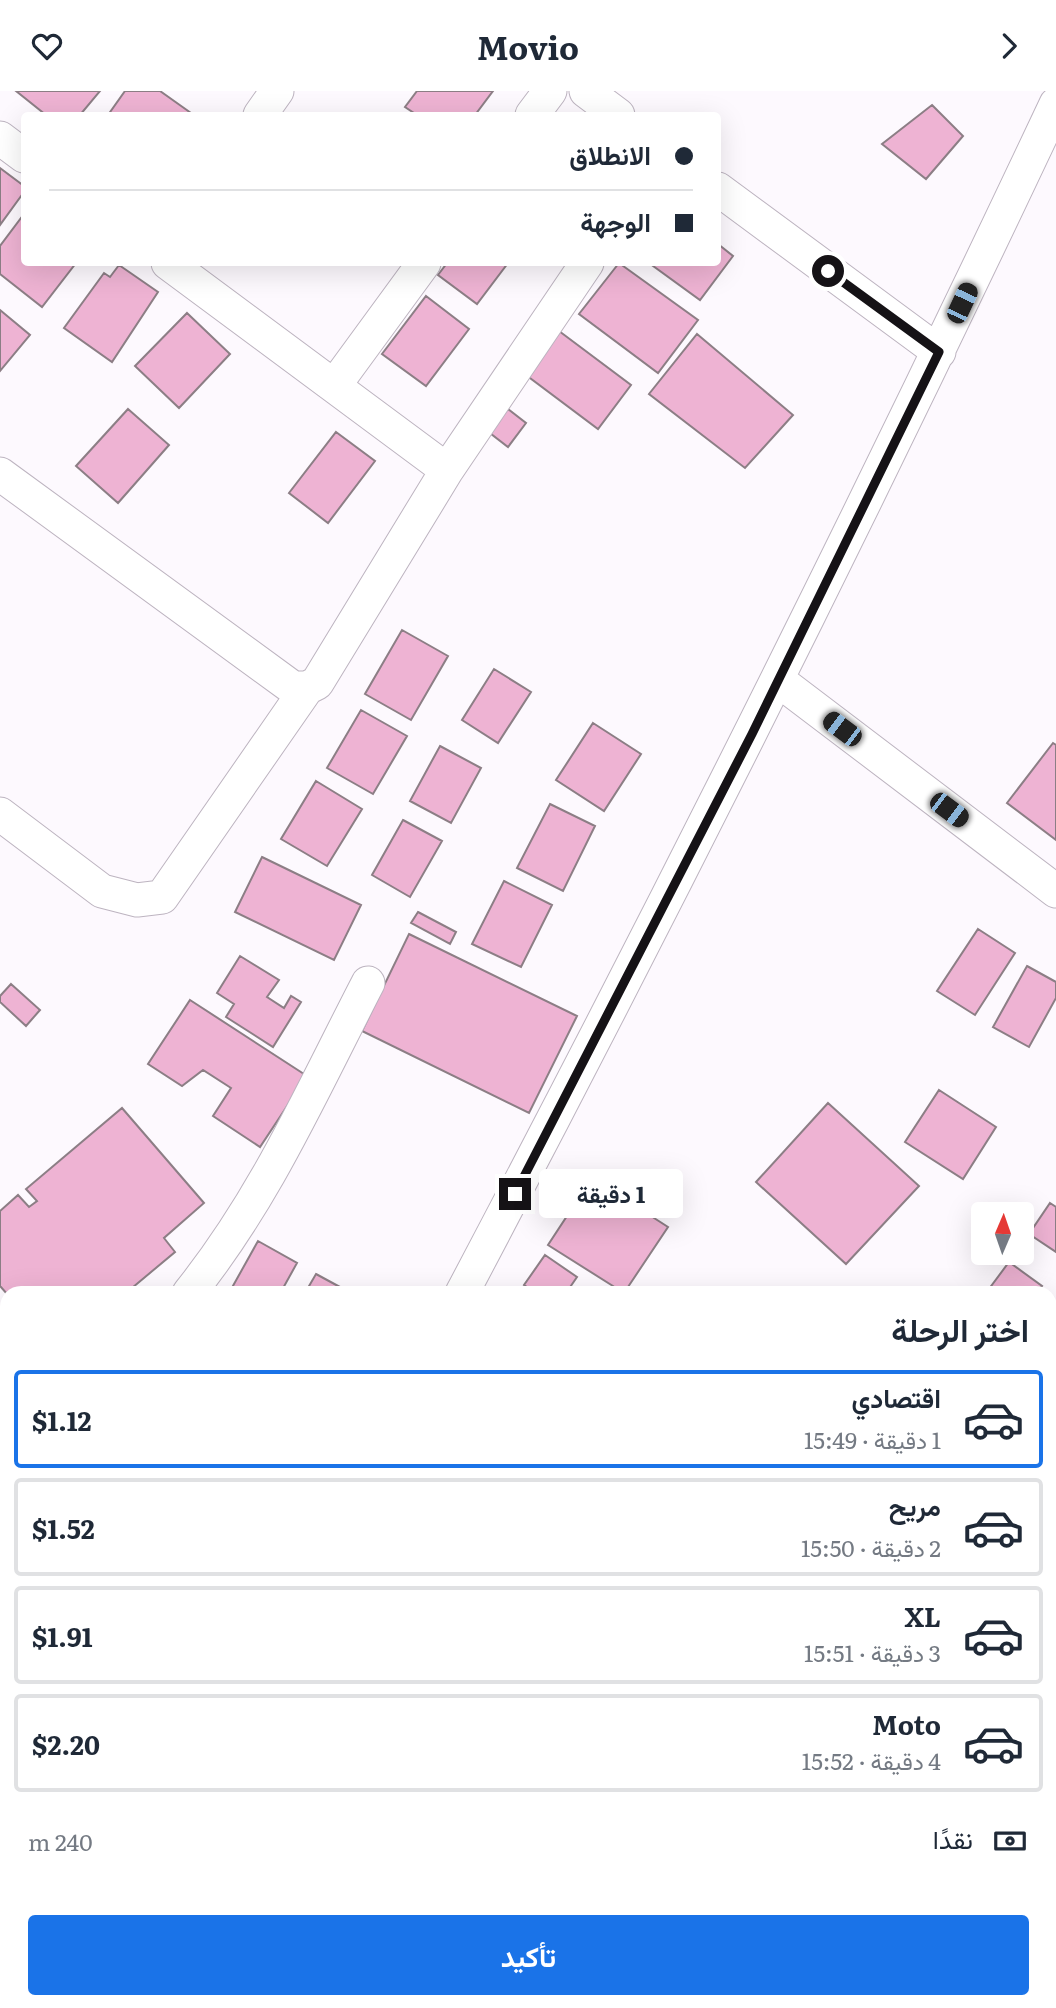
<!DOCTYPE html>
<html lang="ar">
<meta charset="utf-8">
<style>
:root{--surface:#fff;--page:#f6f6f7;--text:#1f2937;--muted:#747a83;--line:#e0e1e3;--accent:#1a73e8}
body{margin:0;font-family:Literata,Vazirmatn,serif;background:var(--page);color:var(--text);direction:rtl;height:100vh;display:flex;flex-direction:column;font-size:26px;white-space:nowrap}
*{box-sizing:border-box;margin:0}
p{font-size:23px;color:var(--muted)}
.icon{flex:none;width:38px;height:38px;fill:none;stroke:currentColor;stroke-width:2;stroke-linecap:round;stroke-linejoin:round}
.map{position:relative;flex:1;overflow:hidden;direction:ltr}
.panel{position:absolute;left:0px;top:1195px;width:1057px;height:723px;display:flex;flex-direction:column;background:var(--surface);border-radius:21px 21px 0 0;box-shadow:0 7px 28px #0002;direction:rtl}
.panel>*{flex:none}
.hud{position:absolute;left:21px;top:21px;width:700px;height:154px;border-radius:7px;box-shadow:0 7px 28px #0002;direction:rtl;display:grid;align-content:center;height:154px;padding:0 28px;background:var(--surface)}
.needle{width:46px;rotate:2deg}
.fabs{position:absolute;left:971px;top:1111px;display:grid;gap:14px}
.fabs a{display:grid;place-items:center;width:63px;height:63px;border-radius:7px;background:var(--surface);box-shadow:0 7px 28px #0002;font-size:35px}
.end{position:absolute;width:32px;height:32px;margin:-16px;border:9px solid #151216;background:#fff;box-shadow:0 0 0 4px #fff}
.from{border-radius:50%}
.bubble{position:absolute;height:49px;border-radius:7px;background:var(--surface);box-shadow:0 7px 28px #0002;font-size:23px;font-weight:700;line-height:49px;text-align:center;direction:rtl}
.car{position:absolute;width:21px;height:42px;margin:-21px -10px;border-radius:9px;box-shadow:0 0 5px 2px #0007;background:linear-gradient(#222 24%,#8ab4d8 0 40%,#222 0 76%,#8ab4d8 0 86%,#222 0)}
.hud b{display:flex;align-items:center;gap:24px;height:66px;font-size:26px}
.hud b+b{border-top:2px solid var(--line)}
.hud i{width:18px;height:18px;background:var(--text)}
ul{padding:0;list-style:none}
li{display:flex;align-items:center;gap:21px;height:98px;margin:0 14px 10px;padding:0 14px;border:4px solid var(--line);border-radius:7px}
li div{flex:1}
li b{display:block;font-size:26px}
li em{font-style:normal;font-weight:700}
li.active{border-color:var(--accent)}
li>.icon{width:63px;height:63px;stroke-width:1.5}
h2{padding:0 28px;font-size:32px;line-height:84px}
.pay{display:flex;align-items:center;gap:18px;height:77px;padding:0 28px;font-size:26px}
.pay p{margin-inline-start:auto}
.button{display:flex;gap:14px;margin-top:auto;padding:14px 28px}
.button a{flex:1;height:80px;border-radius:7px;background:var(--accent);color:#fff;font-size:28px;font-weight:700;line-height:80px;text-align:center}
header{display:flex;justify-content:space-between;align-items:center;height:91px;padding:0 28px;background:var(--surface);font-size:32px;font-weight:700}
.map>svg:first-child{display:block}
.building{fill:#eeb3d3;stroke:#8c7e85;stroke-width:2}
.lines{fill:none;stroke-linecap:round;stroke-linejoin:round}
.lane-casing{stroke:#bdb4c0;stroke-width:19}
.street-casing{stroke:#bdb4c0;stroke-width:35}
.secondary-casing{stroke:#bdb4c0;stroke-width:40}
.lane{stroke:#fff;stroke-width:18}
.street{stroke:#fff;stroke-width:33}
.secondary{stroke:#e4e1f9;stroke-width:38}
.route{stroke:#151216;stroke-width:9}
</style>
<header><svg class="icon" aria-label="forward" viewBox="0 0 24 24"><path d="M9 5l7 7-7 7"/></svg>Movio<svg class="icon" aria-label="heart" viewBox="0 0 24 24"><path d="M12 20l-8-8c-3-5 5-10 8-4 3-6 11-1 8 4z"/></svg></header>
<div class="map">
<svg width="1056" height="1917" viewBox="0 0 1056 1917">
<rect width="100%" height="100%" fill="#fdf9fe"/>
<!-- building -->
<path class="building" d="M16 0H100L80 24H46Z
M125 0H160L191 22 190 24H108Z
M417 0H493L475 24H417L405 16Z
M932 14 963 45 926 88 882 53Z
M0 77 24 95V101L0 134Z
M24 123V172H76L42 216 0 183V155Z
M718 153 733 165 700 209 649 172H718Z
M447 172H446H508L477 213 438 184Z
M619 172 698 229 658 282 579 223Z
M119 174 158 201 112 271 64 237 104 182 110 186Z
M426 205 469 238 426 295 382 263Z
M0 219 30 244 0 280Z
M187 222 230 263 179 317 135 275Z
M559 240 631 294 598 338 526 284Z
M697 243 793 324 745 377 649 303Z
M504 315 526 332 508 356 486 339Z
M128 318 169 354 118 412 76 375Z
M336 341 375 370 328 432 289 402Z
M402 539 448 565 411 629 365 603Z
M494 578 531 601 498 652 462 629Z
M361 619 407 645 373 703 327 677Z
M593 632 641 663 604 720 556 689Z
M1053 652 1056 654V749L1007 712Z
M440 655 481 677 451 732 410 710Z
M316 690 362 718 327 775 281 748Z
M550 713 595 735 563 800 517 777Z
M403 729 442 750 410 806 372 784Z
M262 766 361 814 334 869 235 821Z
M504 790 552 814 521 876 472 853Z
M418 821 456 841 450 853 411 832Z
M978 838 1015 862 975 924 937 900Z
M409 843 577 925 529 1022 362 940Z
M240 865 279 889 267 906 284 917 291 905 301 911 273 956 226 926 234 913 217 902Z
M1027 875 1056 891V907L1029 956 993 936Z
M11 893 40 919 26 935 0 911V905Z
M190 909 307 985 260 1056 213 1025 231 997 203 979 182 995 148 973Z
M939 999 996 1036 963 1088 905 1051Z
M828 1012 919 1095 846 1173 756 1091Z
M122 1017 204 1112 164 1147 175 1161 126 1202 7 1203 0 1195V1120L18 1104 29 1116 37 1110 26 1098Z
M592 1087 668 1136 624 1202 548 1154Z
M1050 1112 1056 1116V1161L1029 1143Z
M258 1150 297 1172 282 1199 288 1202H229Z
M545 1164 577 1186 566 1202H536L524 1194Z
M1009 1171 1042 1195 1036 1202H986Z
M316 1183 351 1202H305Z
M1055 1296 1056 1297V1346L1050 1342V1303Z
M1050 1350 1056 1354V1383L1050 1392Z
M0 1563 7 1571V1611L0 1603Z
M0 1765 7 1772V1893L0 1903Z
M125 1911H176L172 1917H121Z
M327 1911H416L412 1917H336Z
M530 1911H586L583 1917H527Z
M880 1911H935L932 1917H891Z"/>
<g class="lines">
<!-- lane casing -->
<g class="lane-casing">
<path id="lane" d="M0 1255 7 1261"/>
</g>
<!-- street casing -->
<g class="street-casing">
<path id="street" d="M586 0 618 24
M260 24 277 0
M532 24 550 0
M0 47 24 65
M718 98 939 261
M168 172 447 379
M334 295 424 172
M0 383 293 597H307L317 592 447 379 587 172
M778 589 1056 800
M0 723 102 800 137 809 162 806 307 597
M189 1202C265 1108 313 998 368 892
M462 1202C669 810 867 414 1056 13
M0 1426 7 1418
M1050 1781 1056 1785
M60 1917 64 1911
M1052 1917 1056 1910"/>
</g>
<!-- secondary casing -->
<g class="secondary-casing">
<path id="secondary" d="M0 1708 7 1715
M228 1911 236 1917"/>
</g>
<!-- lane -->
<use href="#lane" class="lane"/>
<!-- street -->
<use href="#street" class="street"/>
<!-- secondary -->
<use href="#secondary" class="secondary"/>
</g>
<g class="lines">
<!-- route -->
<path class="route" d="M515 1103 752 643 939 261 828 180"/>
</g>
</svg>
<div class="fabs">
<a><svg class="needle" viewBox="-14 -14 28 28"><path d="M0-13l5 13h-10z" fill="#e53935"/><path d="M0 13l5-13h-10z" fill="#747a83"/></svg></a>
</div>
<i class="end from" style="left:828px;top:180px"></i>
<i class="end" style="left:515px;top:1103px"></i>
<div class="bubble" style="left:539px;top:1078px;width:144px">1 دقيقة</div>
<i class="car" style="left:962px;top:212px;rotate:25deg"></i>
<i class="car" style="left:842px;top:638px;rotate:307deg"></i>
<i class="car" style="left:949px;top:719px;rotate:127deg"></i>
<div class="hud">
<b><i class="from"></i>الانطلاق</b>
<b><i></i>الوجهة</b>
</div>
<section class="panel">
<h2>اختر الرحلة</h2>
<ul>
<li class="active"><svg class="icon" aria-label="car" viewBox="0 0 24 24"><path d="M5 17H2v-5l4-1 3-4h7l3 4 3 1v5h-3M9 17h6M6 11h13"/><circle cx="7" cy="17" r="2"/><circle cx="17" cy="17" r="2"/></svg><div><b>اقتصادي</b><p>1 دقيقة · 15:49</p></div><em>$1.12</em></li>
<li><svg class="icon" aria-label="car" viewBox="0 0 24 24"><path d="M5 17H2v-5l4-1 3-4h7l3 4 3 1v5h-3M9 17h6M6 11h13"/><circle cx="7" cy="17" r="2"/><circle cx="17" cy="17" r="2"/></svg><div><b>مريح</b><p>2 دقيقة · 15:50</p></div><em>$1.52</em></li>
<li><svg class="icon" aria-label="car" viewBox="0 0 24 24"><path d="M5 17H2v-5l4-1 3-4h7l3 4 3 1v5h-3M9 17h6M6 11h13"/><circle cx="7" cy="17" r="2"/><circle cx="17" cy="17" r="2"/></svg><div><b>XL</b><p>3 دقيقة · 15:51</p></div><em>$1.91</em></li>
<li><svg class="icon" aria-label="car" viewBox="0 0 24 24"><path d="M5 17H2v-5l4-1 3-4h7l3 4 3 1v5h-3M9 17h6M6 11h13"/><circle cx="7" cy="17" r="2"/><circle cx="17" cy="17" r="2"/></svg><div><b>Moto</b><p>4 دقيقة · 15:52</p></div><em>$2.20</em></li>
</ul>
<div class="pay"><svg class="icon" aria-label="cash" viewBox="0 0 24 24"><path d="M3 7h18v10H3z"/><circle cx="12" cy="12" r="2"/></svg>نقدًا<p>240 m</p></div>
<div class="button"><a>تأكيد</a></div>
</section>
</div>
